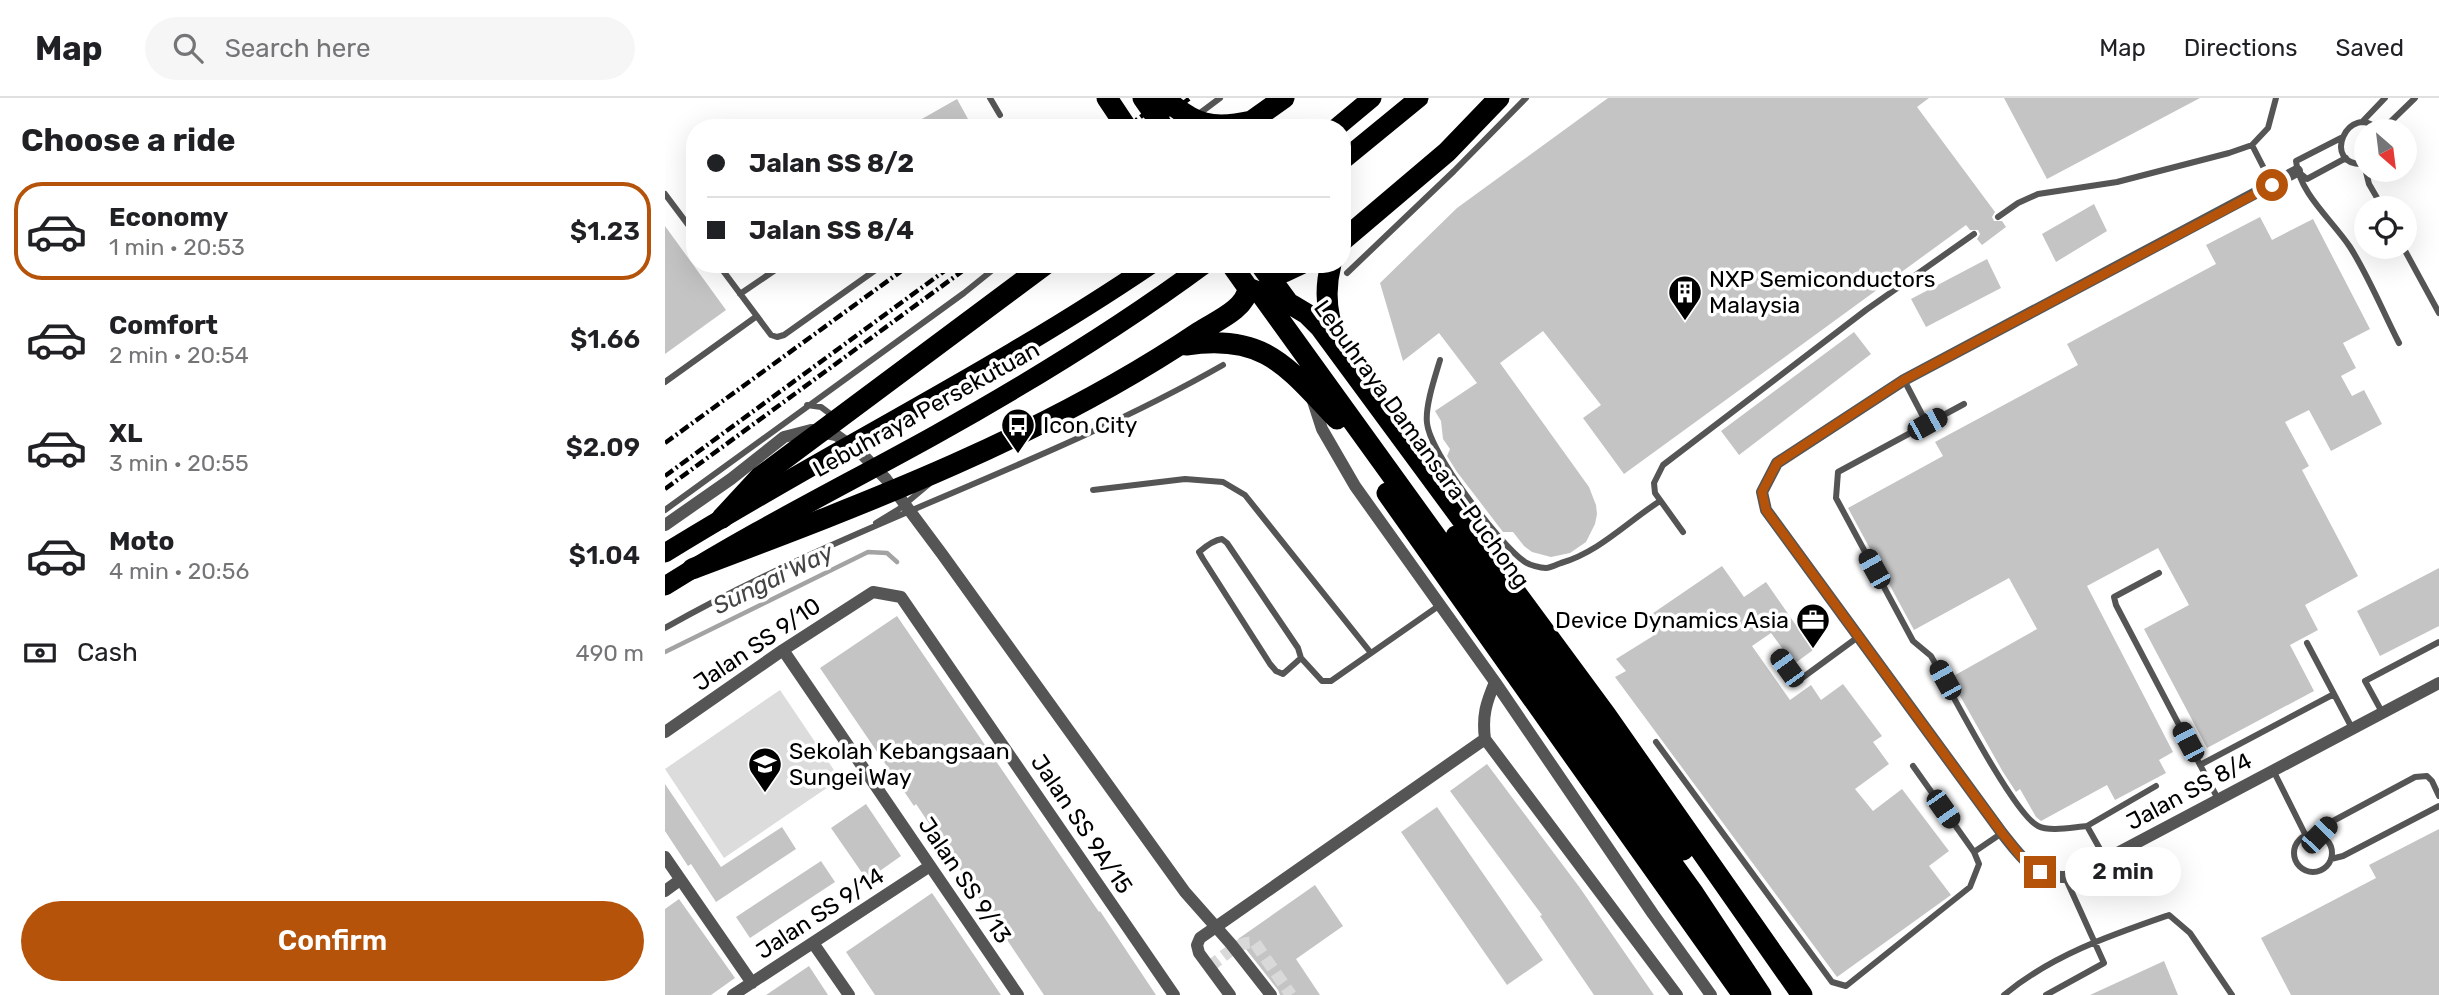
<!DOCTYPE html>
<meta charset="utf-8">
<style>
:root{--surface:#fff;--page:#f6f6f6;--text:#202124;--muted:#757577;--line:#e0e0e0;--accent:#b45309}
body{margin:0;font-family:Rubik,sans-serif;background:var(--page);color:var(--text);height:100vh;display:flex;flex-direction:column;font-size:26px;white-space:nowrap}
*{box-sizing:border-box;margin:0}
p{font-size:23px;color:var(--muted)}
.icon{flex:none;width:38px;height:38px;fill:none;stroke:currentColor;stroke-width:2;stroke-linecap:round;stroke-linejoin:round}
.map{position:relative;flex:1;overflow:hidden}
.drawer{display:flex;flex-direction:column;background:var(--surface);width:665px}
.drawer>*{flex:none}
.banner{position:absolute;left:21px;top:21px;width:665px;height:154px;border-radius:28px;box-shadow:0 7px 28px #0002;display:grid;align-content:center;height:154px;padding:0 21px;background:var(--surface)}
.needle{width:46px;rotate:152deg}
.tools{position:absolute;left:1689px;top:21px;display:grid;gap:14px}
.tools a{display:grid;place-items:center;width:63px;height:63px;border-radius:50%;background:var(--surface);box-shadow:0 7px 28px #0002;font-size:35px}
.end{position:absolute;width:32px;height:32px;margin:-16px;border:9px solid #b45309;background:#fff;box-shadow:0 0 0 4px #fff}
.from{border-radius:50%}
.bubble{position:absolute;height:49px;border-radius:24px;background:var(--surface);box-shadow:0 7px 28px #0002;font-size:23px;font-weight:600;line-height:49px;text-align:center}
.car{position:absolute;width:21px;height:42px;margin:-21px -10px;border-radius:9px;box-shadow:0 0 5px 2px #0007;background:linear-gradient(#222 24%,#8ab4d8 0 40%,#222 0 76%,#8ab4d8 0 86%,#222 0)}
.banner b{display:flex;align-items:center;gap:24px;height:66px;font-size:26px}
.banner b+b{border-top:2px solid var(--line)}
.banner i{width:18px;height:18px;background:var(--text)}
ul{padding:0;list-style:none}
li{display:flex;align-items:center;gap:21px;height:98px;margin:0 14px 10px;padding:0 7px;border:4px solid transparent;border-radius:28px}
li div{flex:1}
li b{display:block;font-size:26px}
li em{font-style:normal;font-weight:600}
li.active{border-color:var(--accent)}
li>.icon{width:63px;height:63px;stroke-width:1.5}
h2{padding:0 21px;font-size:32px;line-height:84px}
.pay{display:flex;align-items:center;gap:18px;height:77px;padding:0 21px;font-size:26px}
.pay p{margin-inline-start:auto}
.action{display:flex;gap:14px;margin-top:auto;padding:14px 21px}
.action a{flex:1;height:80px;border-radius:42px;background:var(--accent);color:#fff;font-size:28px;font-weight:600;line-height:80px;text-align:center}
header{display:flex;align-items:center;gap:42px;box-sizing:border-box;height:98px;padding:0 35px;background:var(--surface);border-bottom:2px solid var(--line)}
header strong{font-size:33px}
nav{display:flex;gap:38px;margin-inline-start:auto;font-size:24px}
.search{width:490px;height:63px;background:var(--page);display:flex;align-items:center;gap:18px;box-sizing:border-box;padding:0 24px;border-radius:38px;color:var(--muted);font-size:26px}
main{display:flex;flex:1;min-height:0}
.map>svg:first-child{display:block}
.green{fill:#dcdcdc}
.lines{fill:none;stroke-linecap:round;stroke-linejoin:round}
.stream{stroke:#a3a3a3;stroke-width:4.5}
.building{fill:#c4c4c4}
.minor-tunnel{stroke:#d9d9d9;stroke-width:12;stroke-dasharray:12 6;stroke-linecap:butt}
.service{stroke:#555;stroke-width:6}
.minor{stroke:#555;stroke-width:12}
.trunk{stroke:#000;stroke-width:19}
.motorway{stroke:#000;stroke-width:21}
.rail{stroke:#000;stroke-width:4.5;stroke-dasharray:10 3.5 2 3.5;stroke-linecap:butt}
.route{stroke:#b45309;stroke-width:9}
.labels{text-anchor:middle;stroke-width:7;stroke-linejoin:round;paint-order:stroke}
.poi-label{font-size:23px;fill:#000;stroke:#fff;text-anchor:start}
.street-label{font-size:23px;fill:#000;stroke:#fff}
.water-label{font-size:24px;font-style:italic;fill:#444;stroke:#fff}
</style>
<header>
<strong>Map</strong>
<div class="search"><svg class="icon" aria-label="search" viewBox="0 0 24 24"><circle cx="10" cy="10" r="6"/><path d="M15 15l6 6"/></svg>Search here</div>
<nav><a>Map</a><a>Directions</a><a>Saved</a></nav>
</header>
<main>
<section class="drawer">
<h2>Choose a ride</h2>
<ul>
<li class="active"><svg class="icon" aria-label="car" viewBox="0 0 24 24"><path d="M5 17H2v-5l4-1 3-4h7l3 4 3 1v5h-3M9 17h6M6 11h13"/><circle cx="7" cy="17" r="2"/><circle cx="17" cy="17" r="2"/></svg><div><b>Economy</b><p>1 min · 20:53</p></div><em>$1.23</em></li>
<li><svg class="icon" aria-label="car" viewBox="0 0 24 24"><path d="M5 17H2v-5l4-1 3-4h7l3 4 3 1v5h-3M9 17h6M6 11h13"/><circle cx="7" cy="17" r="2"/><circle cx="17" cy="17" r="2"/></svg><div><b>Comfort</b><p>2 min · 20:54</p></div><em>$1.66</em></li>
<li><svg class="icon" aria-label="car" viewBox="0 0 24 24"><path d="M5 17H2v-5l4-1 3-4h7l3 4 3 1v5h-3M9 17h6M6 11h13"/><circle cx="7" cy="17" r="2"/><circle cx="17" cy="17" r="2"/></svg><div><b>XL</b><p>3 min · 20:55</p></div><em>$2.09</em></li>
<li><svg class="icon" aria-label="car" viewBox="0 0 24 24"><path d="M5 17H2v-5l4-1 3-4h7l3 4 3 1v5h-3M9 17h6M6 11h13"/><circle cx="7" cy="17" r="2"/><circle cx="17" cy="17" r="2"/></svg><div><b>Moto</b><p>4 min · 20:56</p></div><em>$1.04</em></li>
</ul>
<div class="pay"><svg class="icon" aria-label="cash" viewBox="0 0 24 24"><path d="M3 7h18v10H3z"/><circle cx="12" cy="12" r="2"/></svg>Cash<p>490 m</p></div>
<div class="action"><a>Confirm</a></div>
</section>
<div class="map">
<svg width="1774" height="897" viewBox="0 0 1774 897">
<rect width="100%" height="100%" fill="#fff"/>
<!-- green -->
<path class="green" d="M115 592 175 681 59 760 0 671Z"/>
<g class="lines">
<!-- stream -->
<path class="stream" d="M0 554 203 454 222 455 232 464"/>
</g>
<!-- building -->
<path class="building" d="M943 0H1264L1252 9 1330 114 1327 119 1329 123H1337L1341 129 1317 147 1312 141 1315 136 1313 132H1305L1301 127 959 376 918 320 936 307 878 233 835 265 924 389 931 407 932 416 930 426 921 444 905 455 886 459 867 454 859 448 848 434H838L792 374 782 358 785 351 778 341 776 323 770 313 812 285 774 235 738 263 715 185 792 110Z
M1339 0H1535L1382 81Z
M292 1 308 30H241Z
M1429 106 1442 133 1391 164 1377 136Z
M1595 119 1607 142 1648 121 1705 231 1678 245 1691 270 1676 278 1687 298 1699 292 1717 326 1666 353 1644 312 1620 324 1644 368 1637 372 1693 478 1640 507 1653 532 1625 547 1649 593 1542 650 1479 531 1524 507 1493 450 1422 488 1508 654 1494 662 1501 675 1450 702 1442 687 1376 723 1371 719 1355 691 1351 694 1338 674 1285 580 1372 531 1344 480 1249 532 1183 410 1278 358 1270 344 1413 267 1402 246 1551 166 1541 147Z
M0 128 61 212 0 256Z
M1322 161 1336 190 1261 229 1246 201Z
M1189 234 1206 256 1074 357 1056 333Z
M1057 468 1079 499 1101 484 1148 552 1129 566 1106 535 1087 548 1125 602 1146 587 1156 602 1178 586 1217 638 1208 644 1224 666 1190 691 1208 713 1237 691 1284 753 1264 768 1286 797 1172 879 950 579 961 573 951 561 988 538 978 522Z
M1774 470V528L1715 558 1692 513Z
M232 518 434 814 435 813 491 897H379L251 706 249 708 155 570Z
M822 666 915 790 989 897H929L875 818 877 817 785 693Z
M0 686 56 769 117 729 131 751 51 804 26 766 23 768 0 733Z
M201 706 236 758 202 782 166 730Z
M772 709 878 862 842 887 736 734Z
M1774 731V897H1626L1596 840 1711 780 1704 767Z
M156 763 170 784 85 840 71 819Z
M650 787 678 828 631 861 655 897H615L613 892 573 841Z
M267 795 278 811 336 897H210L181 854Z
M14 801 70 880 46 897H0V811Z
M1499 863 1513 897H1425Z
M144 868 163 897H101Z"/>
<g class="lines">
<!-- minor-tunnel -->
<path class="minor-tunnel" d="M544 869C556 861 575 841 590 845L626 897"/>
<!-- service -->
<path class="service" d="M325 0 335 17
M1697 24 1720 0
M515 30 555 0
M1716 33 1750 0
M1676 40 1631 63C1634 95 1668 123 1685 149 1704 179 1718 214 1734 245
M1587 47 1607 86
M1699 66 1704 86 1718 110
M1701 66C1653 70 1684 0 1714 33
M1636 76 1642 81 1681 60
M0 96 30 136
M1333 119 1353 105 1373 96 1452 84 1564 55 1587 47 1603 30 1611 0
M1738 149 1774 215
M53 166 106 237 112 239 119 237 219 166
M682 175 789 73 861 0
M75 196 119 166
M775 262C770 279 760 308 762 325 765 355 834 446 860 464 865 467 875 470 881 470 885 470 891 467 896 465 934 454 962 424 995 403
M1239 282 1262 326
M0 284 92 218
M1299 306 1173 374 1171 400 1248 543 1266 558C1283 588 1349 717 1373 728 1385 734 1408 729 1422 728
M142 307 156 309 168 318
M428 392 520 381 558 384 580 397 706 555
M0 412 299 195 335 166
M211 425 234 411 264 386
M1018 434 990 395 989 385 998 367 1201 212 1309 136
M1494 475 1449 499 1451 507 1553 701
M0 530C179 428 379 369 558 267
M1112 556 1133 583 1193 539
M636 560 618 576 611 573 605 566 538 461 534 454C541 448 549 442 557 441L562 445 633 550 636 560 657 583H666L775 507
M1669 596 1687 630
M1717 614 1700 583 1774 544
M991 644 1167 884 1181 888 1305 789 1314 766 1309 754
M1535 667 1669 596 1642 545
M1248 668 1309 754 1337 735
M1608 672 1641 738
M1629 755a19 19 0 1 1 38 0a19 19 0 1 1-38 0Z
M1654 737 1668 723 1750 679 1762 678 1767 683 1774 698
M1440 760 1422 728 1491 688
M1666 761 1678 758 1774 708
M1339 897C1387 857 1446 837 1504 817L1525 835 1567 897
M1381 897 1439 865 1400 779"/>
<!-- minor -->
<path class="minor" d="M1632 73 1239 282 1112 365 1097 394 1101 412 1337 735C1353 755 1369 780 1399 779 1409 778 1430 766 1441 761L1774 585
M647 300 657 331 690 388 830 584C821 605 817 618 820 641
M0 427 66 381 119 339 146 332 171 337 196 355 221 381 277 456 520 794 566 846 606 897
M118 552 353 897
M830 584 988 816 1046 897
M0 634 118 552 208 494 236 499 509 897
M0 759 87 885
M0 793 15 782
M148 845 184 897
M68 897 265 768
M565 897 534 855 532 847 535 840 820 641 1012 897"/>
<!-- trunk -->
<path class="trunk" d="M671 30 707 0
M677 63 754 0
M0 455C161 355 331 272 487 166
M0 488C87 433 180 387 270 337 363 285 455 229 540 166"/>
<!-- motorway -->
<path class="motorway" d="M442 0 462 30
M478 0 499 30
M499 0C530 27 547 32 587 23
M578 29 619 0
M677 143 782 54 834 0
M566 166 583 190 627 207 642 216 655 229 941 617 1137 897
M595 166 625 207
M666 166C659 193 661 217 672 242
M608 172 619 174 636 166
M596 196 1029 796 1096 897
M521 247C600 235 622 269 672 321
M722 395 1078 897
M57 420 95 379 381 166
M791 438 1018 752
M27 471C202 405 378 339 534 234 551 223 581 211 583 190"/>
<!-- rail -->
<path class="rail" d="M460 30 502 0
M486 30 525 0
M0 345 246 166
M0 378 289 166
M0 391 307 166"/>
</g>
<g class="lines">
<!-- route -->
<path class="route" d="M1375 774 1362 766 1337 735 1101 412 1097 394 1112 365 1239 282 1607 87"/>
</g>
<!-- icons -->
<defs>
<g id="building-pin" transform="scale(1.75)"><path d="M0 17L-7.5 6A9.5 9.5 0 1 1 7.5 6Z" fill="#000" stroke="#fff"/><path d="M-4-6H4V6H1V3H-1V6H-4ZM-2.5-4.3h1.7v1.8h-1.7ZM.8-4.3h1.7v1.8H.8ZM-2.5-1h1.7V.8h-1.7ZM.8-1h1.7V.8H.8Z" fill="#fff"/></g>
<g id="bus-pin" transform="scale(1.75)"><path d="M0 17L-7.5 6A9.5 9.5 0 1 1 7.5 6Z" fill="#000" stroke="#fff"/><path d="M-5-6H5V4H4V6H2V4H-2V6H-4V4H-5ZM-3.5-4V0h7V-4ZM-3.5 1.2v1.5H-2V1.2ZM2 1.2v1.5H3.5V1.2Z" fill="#fff"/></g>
<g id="office-pin" transform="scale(1.75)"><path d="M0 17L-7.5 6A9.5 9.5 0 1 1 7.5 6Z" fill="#000" stroke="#fff"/><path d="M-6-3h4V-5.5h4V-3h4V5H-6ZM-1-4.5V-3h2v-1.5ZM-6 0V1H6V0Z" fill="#fff"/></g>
<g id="school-pin" transform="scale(1.75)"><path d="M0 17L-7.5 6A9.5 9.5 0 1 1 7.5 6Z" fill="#000" stroke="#fff"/><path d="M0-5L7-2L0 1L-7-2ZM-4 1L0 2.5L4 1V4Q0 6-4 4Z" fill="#fff"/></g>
</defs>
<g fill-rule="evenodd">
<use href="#building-pin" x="1020" y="194"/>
<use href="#bus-pin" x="353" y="327"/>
<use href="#office-pin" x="1148" y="522"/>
<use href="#school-pin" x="100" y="666"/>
</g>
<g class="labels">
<!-- poi labels -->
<g class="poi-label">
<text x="1044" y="189">NXP Semiconductors<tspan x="1044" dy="26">Malaysia</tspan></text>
<text x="378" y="335">Icon City</text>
<text x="1124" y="530" text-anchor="end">Device Dynamics Asia</text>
<text x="124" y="661">Sekolah Kebangsaan<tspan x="124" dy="26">Sungei Way</tspan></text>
</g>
<!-- street labels -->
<g class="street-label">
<text transform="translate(261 311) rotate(-29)" y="8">Lebuhraya Persekutuan</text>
<text transform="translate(757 346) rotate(54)" y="8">Lebuhraya Damansara–Puchong</text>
<text transform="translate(92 546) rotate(-34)" y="8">Jalan SS 9/10</text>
<text transform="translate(1524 693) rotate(-28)" y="8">Jalan SS 8/4</text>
<text transform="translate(417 726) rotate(56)" y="8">Jalan SS 9A/15</text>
<text transform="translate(300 782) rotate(56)" y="8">Jalan SS 9/13</text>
<text transform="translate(155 815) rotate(-33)" y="8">Jalan SS 9/14</text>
</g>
<!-- water labels -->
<g class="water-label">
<text transform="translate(108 481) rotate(-26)" y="8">Sungai Way</text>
</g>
</g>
</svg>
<div class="tools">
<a><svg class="needle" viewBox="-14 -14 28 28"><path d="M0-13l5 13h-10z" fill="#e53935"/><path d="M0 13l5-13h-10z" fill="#757577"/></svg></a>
<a><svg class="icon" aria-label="locate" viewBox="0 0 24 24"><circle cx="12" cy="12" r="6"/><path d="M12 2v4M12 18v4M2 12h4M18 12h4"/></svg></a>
</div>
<i class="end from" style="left:1607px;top:87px"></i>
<i class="end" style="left:1375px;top:774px"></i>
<div class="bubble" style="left:1400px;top:749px;width:116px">2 min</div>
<i class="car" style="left:1262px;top:326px;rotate:61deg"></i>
<i class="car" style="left:1209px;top:471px;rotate:331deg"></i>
<i class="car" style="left:1122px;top:570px;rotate:324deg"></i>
<i class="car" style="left:1280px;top:582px;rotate:331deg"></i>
<i class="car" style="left:1523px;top:644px;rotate:332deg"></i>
<i class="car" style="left:1278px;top:711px;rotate:145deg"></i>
<i class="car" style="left:1654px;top:737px;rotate:44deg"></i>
<div class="banner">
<b><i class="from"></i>Jalan SS 8/2</b>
<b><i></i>Jalan SS 8/4</b>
</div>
</div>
</main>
